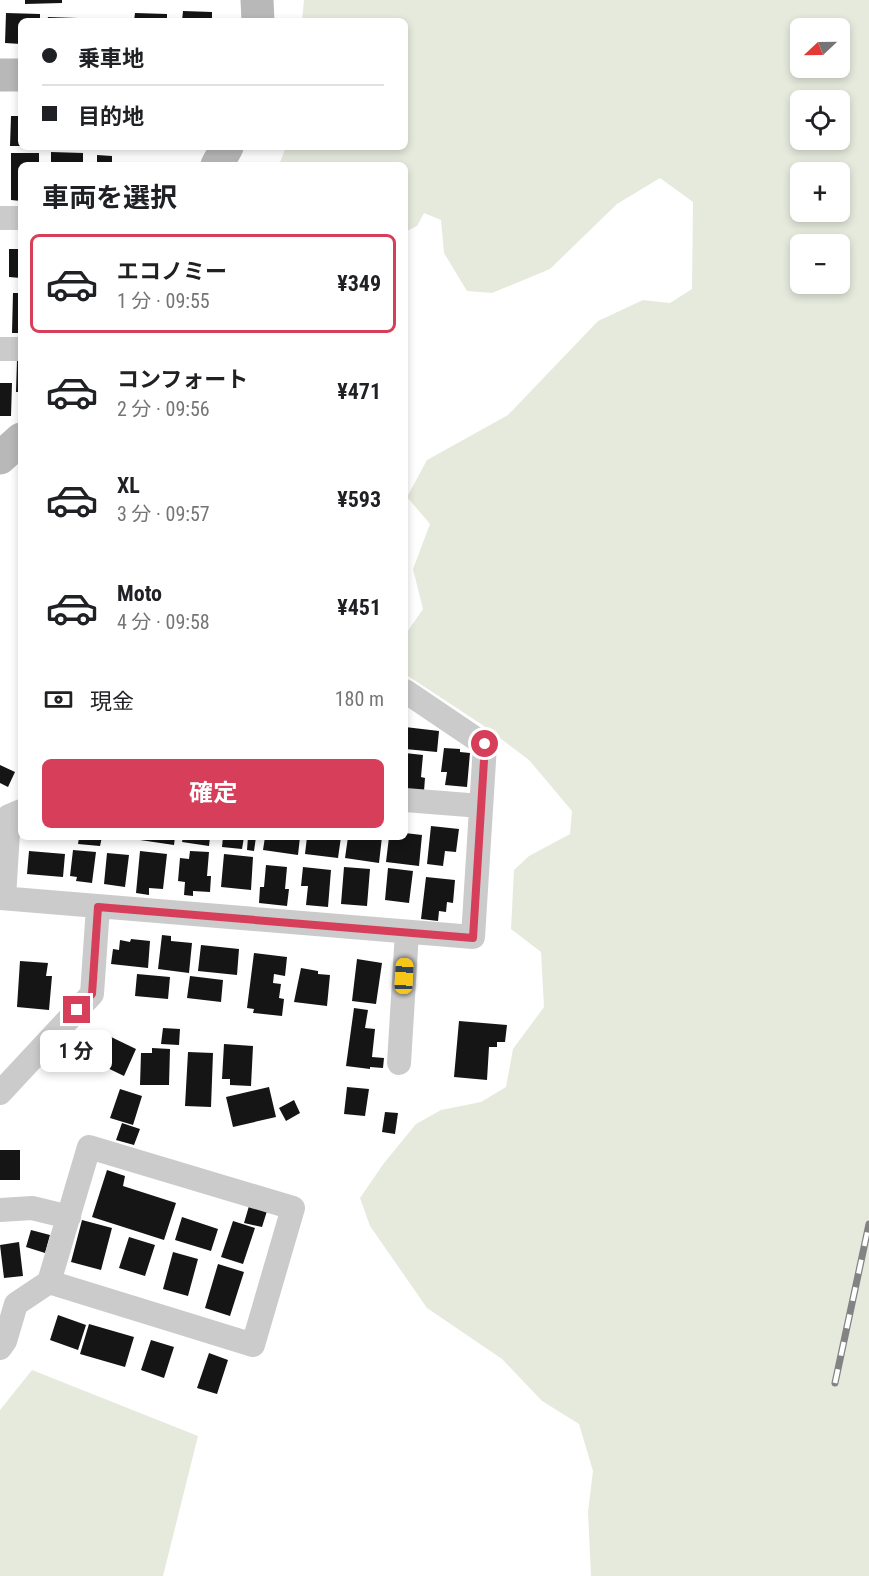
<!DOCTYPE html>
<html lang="ja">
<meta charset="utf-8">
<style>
:root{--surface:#fff;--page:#f6f6f6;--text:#202124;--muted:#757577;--line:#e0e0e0;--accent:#d73e59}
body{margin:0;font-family:"Roboto Condensed","Noto Sans JP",sans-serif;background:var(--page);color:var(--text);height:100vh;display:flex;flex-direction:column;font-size:22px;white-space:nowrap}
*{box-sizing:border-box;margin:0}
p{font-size:20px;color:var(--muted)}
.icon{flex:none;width:33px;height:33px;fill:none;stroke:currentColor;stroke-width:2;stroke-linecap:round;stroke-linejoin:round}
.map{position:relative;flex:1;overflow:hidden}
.panel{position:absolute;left:18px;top:162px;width:390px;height:678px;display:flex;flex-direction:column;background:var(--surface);border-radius:9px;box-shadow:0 3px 9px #0003}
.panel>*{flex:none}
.banner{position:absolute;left:18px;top:18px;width:390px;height:132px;border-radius:9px;box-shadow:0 3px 9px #0003;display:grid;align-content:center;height:132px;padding:0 24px;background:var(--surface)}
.needle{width:39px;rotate:248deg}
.buttons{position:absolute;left:790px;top:18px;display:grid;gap:12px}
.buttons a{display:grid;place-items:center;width:60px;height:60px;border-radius:9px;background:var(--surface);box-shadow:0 3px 9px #0003;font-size:30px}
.end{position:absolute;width:27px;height:27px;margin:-14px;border:8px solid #d73e59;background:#fff;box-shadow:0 0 0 3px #fff}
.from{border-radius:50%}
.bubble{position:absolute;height:42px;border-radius:9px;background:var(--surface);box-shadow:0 3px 9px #0003;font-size:20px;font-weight:700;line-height:42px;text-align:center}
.car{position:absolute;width:18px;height:36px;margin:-18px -9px;border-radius:8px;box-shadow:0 0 4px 2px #0007;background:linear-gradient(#f5c518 24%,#345 0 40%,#f5c518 0 76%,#345 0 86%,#f5c518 0)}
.banner b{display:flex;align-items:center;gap:21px;height:57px;font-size:22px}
.banner b+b{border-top:2px solid var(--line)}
.banner i{width:15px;height:15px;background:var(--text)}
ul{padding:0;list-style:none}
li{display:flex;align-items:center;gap:18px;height:99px;margin:0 12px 9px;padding:0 12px;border:3px solid transparent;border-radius:9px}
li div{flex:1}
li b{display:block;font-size:22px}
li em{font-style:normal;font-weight:700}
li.selected{border-color:var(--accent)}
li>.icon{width:54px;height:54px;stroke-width:1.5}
h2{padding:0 24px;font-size:27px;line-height:72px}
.pay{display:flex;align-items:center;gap:15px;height:66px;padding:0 24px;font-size:22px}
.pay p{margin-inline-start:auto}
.button{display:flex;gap:12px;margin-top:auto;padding:12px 24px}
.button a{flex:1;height:69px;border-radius:9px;background:var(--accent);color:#fff;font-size:24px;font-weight:700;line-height:69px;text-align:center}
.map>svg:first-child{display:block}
.green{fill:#e6eadd;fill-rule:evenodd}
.building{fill:#151515}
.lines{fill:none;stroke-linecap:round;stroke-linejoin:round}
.street{stroke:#cbcbcb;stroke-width:24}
.secondary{stroke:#b8b8b8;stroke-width:33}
.rail-casing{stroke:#838383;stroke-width:7}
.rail{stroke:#fff;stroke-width:4.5;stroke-dasharray:14;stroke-linecap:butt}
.route{stroke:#d73e59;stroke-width:8}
</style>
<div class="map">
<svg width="869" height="1576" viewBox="0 0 869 1576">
<rect width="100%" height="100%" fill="#fff"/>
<!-- green -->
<path class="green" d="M304 0H869V1576H591L588 1512 593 1471 579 1424 542 1401 502 1359 427 1308 370 1226 360 1198 384 1163 416 1124 441 1110 481 1102 506 1087 513 1049 544 1007 541 952 511 929 514 870 529 856 570 834 572 811 529 760 484 726 405 674V635L423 609 413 569 430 524 407 497 427 460 508 415 598 321 643 300 670 303 692 289 693 202 660 178 617 204 550 269 492 293 467 291 444 253 441 220 424 213 417 226 405 232V165H279L286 147H405V21H302ZM801 28H840V68H801ZM801 100H840V140H801ZM801 172H840V212H801ZM801 244H840V284H801Z
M32 1370 198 1436 163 1576H0V1410Z"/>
<!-- building -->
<path class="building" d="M25 0H62V3L25 4Z
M183 11 212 12V21H182Z
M6 13 40 14V21H21V44L5 43Z
M135 13 167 14V21H134Z
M48 17 78 18V21H47Z
M11 116H21V146H10Z
M51 152 83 153V165H51Z
M11 153H39V165H21V201L11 200Z
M97 155 112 156V165H97Z
M9 249H21V278L9 277Z
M13 293H21V333H12Z
M17 360H21V392H16Z
M0 383H12L11 416H0Z
M405 727 439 731 437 752 405 749Z
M444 748 460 749V752L470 753 467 787 445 785 447 772H441Z
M405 753 423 755 421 777 425 778 424 791 405 789Z
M0 765 15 772 8 787 0 783Z
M431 826 459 829 456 852 445 851 443 866 427 864Z
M405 833 422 835 419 866 386 862 389 837H405Z
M79 837H102L100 846 78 844Z
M141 837H175L174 845 140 840Z
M183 837H210L209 846 182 842Z
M223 837H244L242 849 222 847Z
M248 837H256L254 851 247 850Z
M265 837H300L298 855 263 850Z
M307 837H341L338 858 305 854Z
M348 837H382L379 863 345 858Z
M73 850 96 852 92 883 76 881 77 877 70 876Z
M29 851 65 854 63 877 27 874Z
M140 851 167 854 163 889 149 888V895L136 893Z
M190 851 209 852 207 876H211L210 892 193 891V896L184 895 185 882 178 881 180 858 189 859Z
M107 853 129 855 125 887 104 884Z
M224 854 253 857 251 890 221 887Z
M266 865 287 867 285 889H289L287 906 259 903 260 887H264Z
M303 867 331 870 328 907 306 905 308 886H301Z
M344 867 370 869 367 906 341 904Z
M388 868 413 871 409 903 385 900Z
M426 877 455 880 453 903 447 902 446 912 439 911 438 921 421 919Z
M162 935 171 936V941L192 943 189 973 158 969Z
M131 939 150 941 148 968 111 964 113 949 119 950 120 940 130 942Z
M201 945 239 949 237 975 198 971Z
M254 953 287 957 285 976 274 974 273 983 281 984 279 998 284 999 282 1016 253 1013 254 1009 247 1008Z
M357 959 382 963 376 1004 352 1001Z
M20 961 48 963 46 976H52L49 1010 17 1007Z
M301 968 318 971V974L330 975 327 1006 294 1002Z
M137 974 170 977 168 999 135 996Z
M190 976 223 980 221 1002 187 998Z
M354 1008 368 1010 365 1028 375 1029 372 1057 384 1058 383 1068 370 1067V1069L346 1066Z
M459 1021 507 1025 505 1042H497V1047H489L487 1080 454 1077Z
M163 1028 180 1029 179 1045 161 1044Z
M107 1035 136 1049 124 1076 95 1062Z
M224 1044 253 1046 251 1086 230 1085V1079H222Z
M152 1048 170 1049 169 1085H140L141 1053H152Z
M188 1052 213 1053 211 1107 185 1106Z
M269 1087 276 1117 233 1127 226 1097Z
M347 1087 369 1089 365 1116 344 1114Z
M120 1089 142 1096 133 1125 110 1118Z
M294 1100 300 1113 286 1121 279 1108Z
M385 1112 398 1113 395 1134 382 1132Z
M122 1123 140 1129 134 1145 116 1140Z
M0 1150H20V1180H0Z
M107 1170 125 1176 123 1186 176 1203 164 1240 92 1217Z
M249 1206 267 1211 262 1227 244 1223Z
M182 1217 218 1229 211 1251 175 1240Z
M82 1220 112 1228 101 1270 71 1262Z
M233 1221 255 1228 243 1264 221 1257Z
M31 1230 50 1235 45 1253 26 1247Z
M129 1237 155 1245 145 1276 119 1268Z
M19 1242 23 1276 4 1278 0 1245Z
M173 1252 198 1259 188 1296 163 1289Z
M218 1264 244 1272 230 1316 205 1308Z
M58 1315 86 1325 78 1350 50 1340Z
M89 1324 134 1337 125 1367 80 1354Z
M151 1340 174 1347 164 1378 141 1370Z
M209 1353 228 1360 217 1394 197 1388Z"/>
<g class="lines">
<!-- street -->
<path class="street" d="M0 218H21
M0 349H21
M405 800 481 806
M0 898 473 937 485 745 405 691
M4 898 9 816 21 811
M399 1063 407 932
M0 1093 92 994 98 907
M89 1147 293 1208 253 1345 49 1282Z
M0 1210 32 1208 69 1217
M0 1348 5 1341 16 1304 49 1282"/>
<!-- secondary -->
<path class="secondary" d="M257 0 258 21
M0 75H21
M217 165 227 147
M0 458 21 439"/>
<!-- rail casing -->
<g class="rail-casing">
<path id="rail" d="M835 1383 869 1224"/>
</g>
<!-- rail -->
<use href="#rail" class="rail"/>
</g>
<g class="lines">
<!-- route -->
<path class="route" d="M77 1010 92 994 98 907 473 938 485 744"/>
</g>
</svg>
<div class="buttons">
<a><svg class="needle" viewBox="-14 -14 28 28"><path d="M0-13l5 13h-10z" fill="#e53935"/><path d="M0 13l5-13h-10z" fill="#757577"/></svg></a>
<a><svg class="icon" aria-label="locate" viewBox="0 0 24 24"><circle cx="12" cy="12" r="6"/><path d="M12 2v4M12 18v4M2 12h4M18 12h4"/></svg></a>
<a>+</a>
<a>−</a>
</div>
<i class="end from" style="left:485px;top:744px"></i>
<i class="end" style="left:77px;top:1010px"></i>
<div class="bubble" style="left:40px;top:1030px;width:72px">1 分</div>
<i class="car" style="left:404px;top:976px;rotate:3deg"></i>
<div class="banner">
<b><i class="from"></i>乗車地</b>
<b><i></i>目的地</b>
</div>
<section class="panel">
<h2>車両を選択</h2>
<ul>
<li class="selected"><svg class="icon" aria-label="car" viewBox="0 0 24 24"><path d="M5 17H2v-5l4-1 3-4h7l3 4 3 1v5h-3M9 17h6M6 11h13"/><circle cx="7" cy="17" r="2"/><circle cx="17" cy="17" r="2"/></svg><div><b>エコノミー</b><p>1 分 · 09:55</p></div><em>¥349</em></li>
<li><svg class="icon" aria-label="car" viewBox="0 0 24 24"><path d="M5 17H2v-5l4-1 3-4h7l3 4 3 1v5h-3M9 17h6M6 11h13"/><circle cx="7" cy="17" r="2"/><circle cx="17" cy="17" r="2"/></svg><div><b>コンフォート</b><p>2 分 · 09:56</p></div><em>¥471</em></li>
<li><svg class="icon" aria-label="car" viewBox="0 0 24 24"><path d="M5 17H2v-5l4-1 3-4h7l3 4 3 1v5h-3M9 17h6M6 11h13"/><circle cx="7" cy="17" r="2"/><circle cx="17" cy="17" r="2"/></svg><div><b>XL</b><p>3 分 · 09:57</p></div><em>¥593</em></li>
<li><svg class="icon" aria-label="car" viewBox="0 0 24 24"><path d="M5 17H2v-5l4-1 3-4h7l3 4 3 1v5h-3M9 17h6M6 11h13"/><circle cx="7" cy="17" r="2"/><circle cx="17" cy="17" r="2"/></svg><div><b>Moto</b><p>4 分 · 09:58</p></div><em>¥451</em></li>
</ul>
<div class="pay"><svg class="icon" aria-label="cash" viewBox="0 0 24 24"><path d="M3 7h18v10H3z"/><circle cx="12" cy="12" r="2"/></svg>現金<p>180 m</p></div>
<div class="button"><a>確定</a></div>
</section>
</div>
